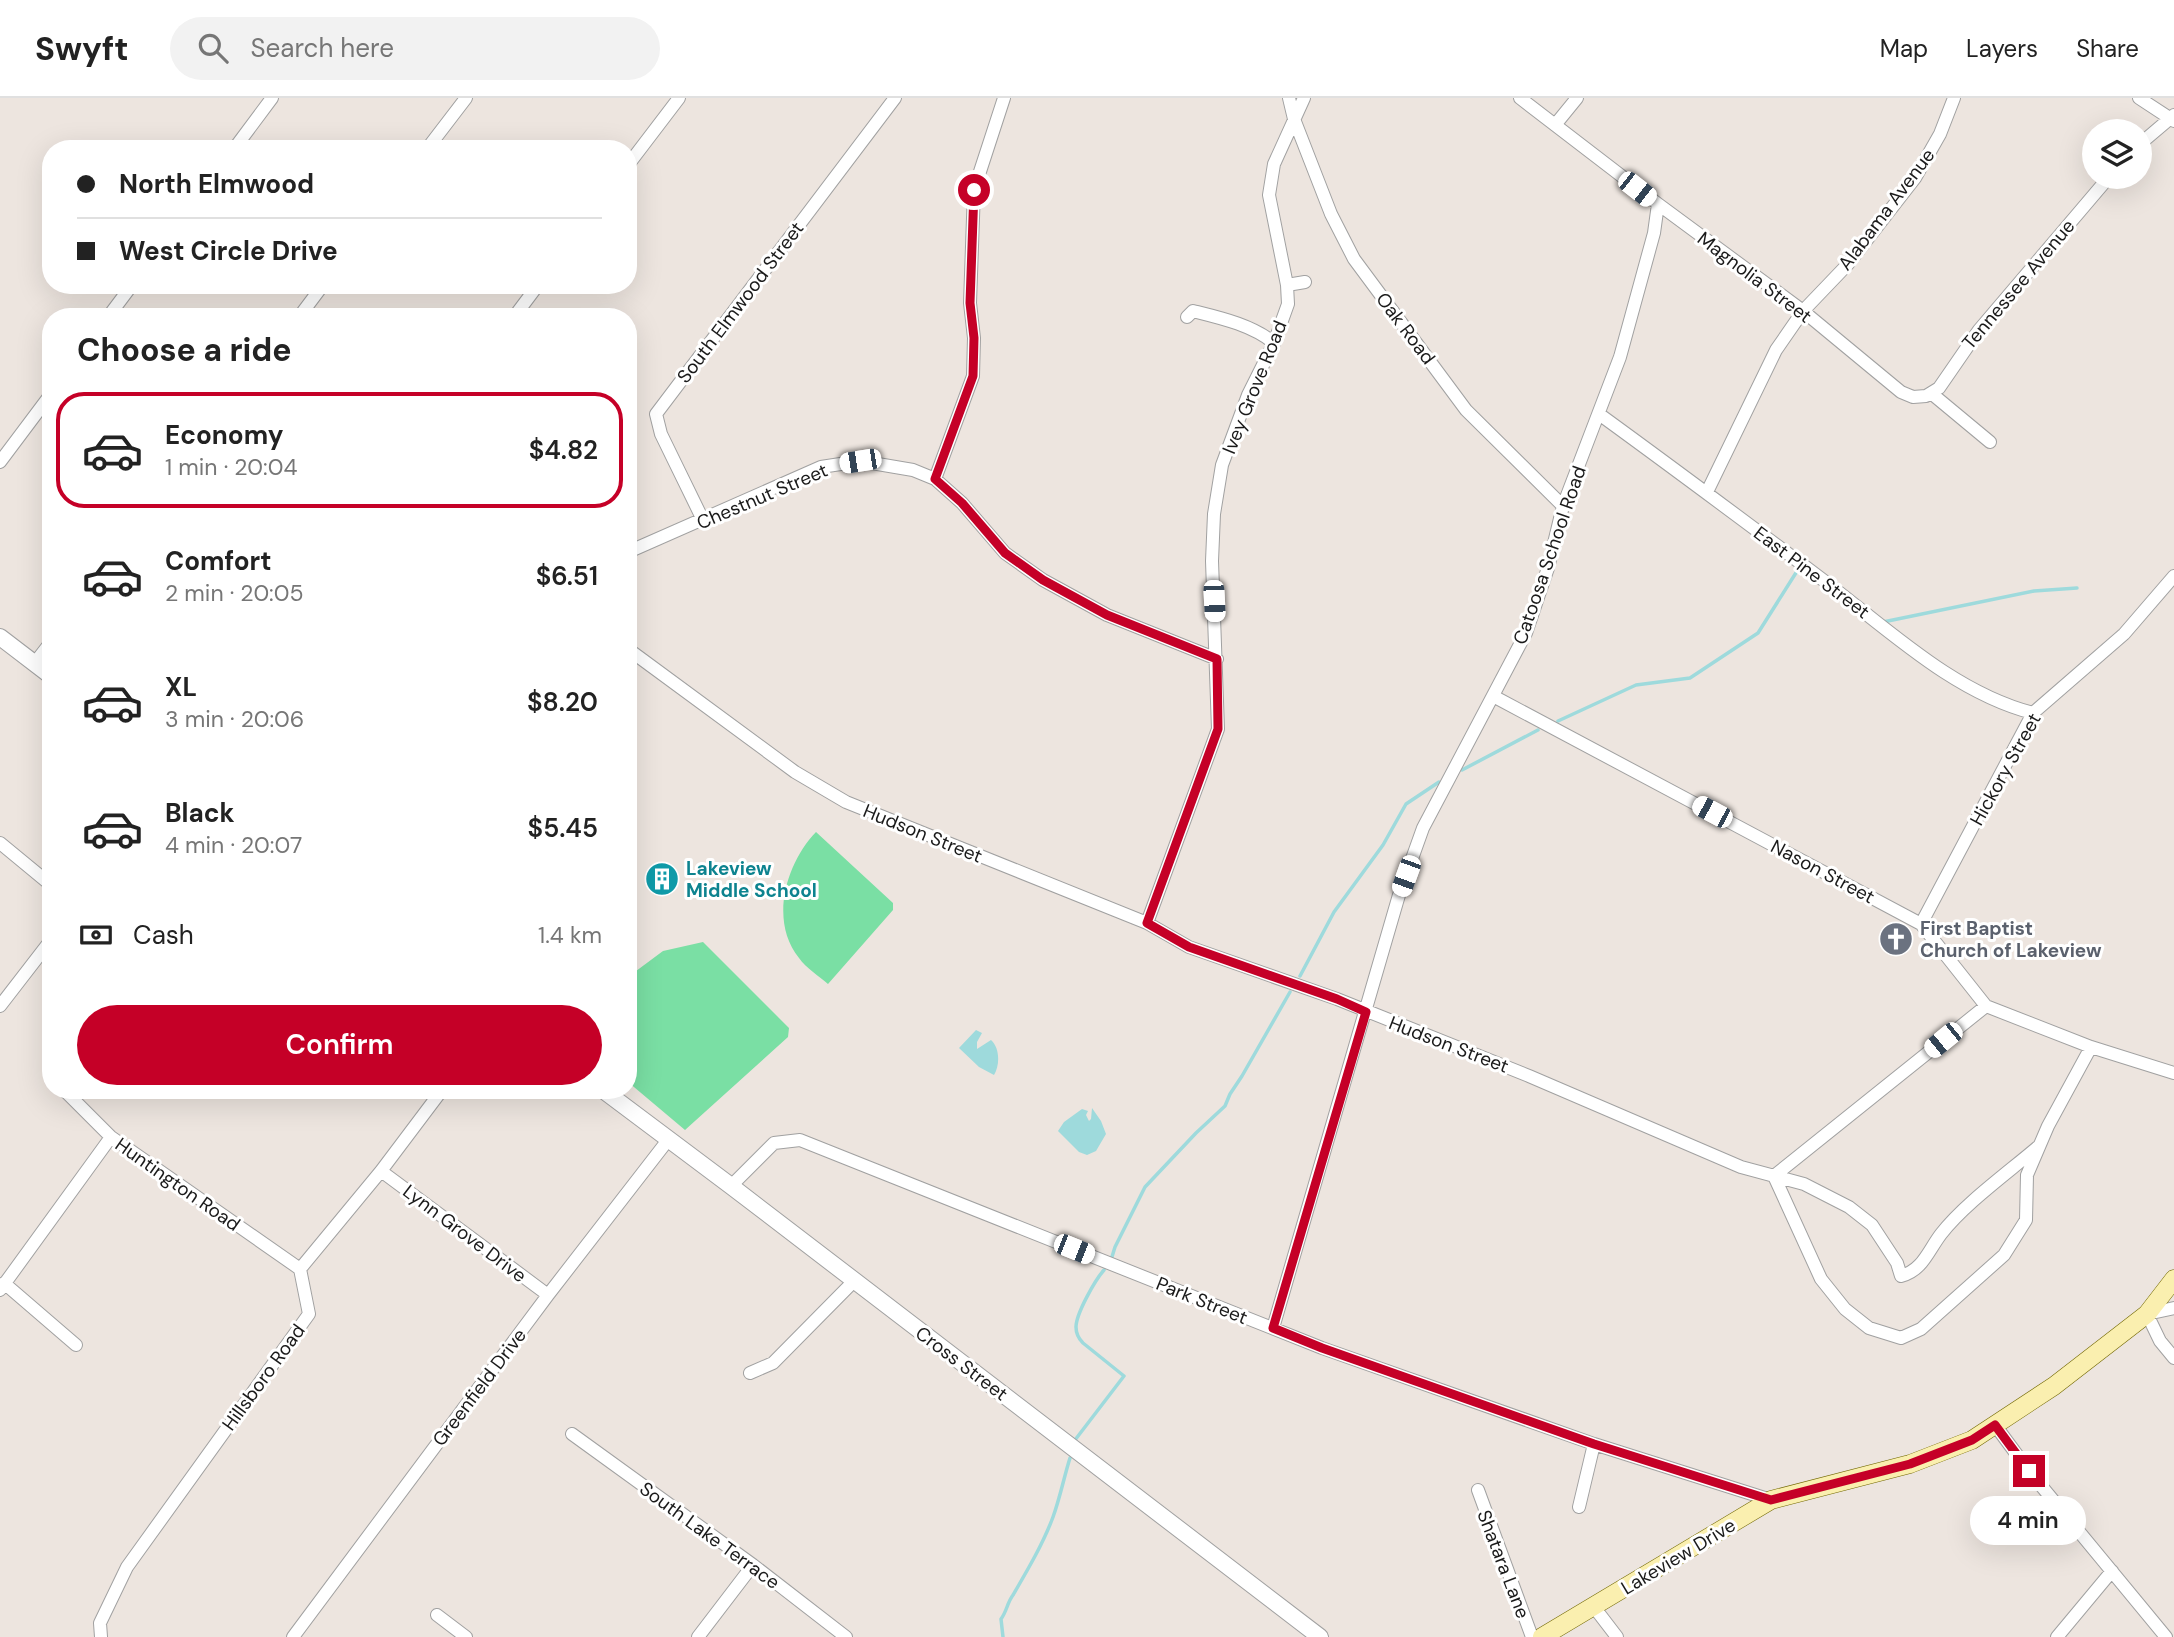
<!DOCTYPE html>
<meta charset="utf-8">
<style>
:root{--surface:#fff;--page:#f2f2f2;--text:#222;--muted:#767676;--line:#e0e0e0;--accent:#c50027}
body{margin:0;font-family:"DM Sans",sans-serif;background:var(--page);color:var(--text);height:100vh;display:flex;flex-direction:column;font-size:26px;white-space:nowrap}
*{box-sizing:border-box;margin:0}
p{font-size:23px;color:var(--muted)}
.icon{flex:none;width:38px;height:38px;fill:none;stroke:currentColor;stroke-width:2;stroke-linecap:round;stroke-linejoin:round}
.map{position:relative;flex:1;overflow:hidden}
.side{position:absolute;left:42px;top:210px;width:595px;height:791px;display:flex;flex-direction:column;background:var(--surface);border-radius:28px;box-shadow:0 7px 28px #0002}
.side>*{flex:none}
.top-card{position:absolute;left:42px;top:42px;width:595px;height:154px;border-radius:28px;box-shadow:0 7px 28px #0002;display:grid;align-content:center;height:154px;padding:0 35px;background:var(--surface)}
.tools{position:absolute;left:2082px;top:21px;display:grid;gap:14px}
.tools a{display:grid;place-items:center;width:70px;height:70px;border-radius:50%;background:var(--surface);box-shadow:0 7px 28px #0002;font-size:35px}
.end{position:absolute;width:32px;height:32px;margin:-16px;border:9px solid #c50027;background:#fff;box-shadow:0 0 0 4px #fff}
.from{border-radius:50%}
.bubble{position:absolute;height:49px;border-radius:24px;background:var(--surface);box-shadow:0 7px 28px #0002;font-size:23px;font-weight:600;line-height:49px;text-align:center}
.car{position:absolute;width:21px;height:42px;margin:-21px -10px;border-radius:9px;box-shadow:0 0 5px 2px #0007;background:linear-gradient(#fff 24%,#345 0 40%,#fff 0 76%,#345 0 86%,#fff 0)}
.top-card b{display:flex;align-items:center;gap:24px;height:66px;font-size:26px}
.top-card b+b{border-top:2px solid var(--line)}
.top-card i{width:18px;height:18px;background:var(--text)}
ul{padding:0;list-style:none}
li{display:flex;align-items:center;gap:21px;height:116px;margin:0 14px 10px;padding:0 21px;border:4px solid transparent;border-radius:28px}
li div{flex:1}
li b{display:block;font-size:26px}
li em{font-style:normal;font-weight:600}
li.current{border-color:var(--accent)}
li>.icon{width:63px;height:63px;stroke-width:1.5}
h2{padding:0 35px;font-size:32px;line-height:84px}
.pay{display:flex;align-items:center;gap:18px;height:77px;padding:0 35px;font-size:26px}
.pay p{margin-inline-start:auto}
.primary-button{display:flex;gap:14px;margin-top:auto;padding:14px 35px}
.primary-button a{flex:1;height:80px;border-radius:42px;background:var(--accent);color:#fff;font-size:28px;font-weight:600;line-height:80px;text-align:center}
header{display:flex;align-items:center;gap:42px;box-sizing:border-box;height:98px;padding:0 35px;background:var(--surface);border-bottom:2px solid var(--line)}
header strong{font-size:33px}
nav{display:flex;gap:38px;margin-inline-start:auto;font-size:24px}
.search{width:490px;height:63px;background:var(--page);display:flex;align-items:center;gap:18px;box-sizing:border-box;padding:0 24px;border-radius:38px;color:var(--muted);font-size:26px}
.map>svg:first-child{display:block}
.pitch{fill:#7adfa4}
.water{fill:#9edadc}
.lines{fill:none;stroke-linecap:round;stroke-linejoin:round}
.stream{stroke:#9edadc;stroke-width:3.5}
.minor-casing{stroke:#a1a1a1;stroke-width:14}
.tertiary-casing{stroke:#a1a1a1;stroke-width:18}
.secondary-casing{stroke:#716702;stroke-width:19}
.minor{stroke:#fff;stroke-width:12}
.tertiary{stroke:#fff;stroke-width:16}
.secondary{stroke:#faefaf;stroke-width:18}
.route{stroke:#c50027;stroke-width:9}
.labels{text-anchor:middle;stroke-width:6;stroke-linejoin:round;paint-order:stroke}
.street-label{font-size:19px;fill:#1a1a1a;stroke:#fff}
.culture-label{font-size:19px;font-weight:bold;fill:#0d838f;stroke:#fff;text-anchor:start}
.worship-label{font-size:19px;font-weight:bold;fill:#5b616d;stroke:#fff;text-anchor:start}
</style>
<header>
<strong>Swyft</strong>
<div class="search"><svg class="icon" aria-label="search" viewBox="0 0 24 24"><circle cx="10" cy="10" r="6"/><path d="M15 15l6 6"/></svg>Search here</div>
<nav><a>Map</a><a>Layers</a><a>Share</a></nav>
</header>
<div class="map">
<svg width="2174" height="1539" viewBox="0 0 2174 1539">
<rect width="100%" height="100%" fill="#ede5df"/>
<!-- pitch -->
<path class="pitch" d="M816 734 893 805V812L828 886C819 878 806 870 799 860 769 823 786 765 816 734Z
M703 844 789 930 788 939 685 1032 628 984V879L663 853Z"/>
<!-- water -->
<path class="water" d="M976 932 982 935 977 944V951L991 942C1000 950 1000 967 994 977L979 969 959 950Z
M1092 1010 1101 1023 1106 1036 1096 1053 1087 1057 1079 1054 1058 1033 1064 1024 1082 1011 1088 1013 1086 1017 1089 1023 1091 1021Z"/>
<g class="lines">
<!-- stream -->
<path class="stream" d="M1883 524 2034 493 2077 490
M1558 623 1636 587 1690 580 1758 535 1799 470
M1462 672 1538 632
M1300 878 1334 814 1383 747 1406 706 1439 684
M1111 1162 1115 1149 1145 1089 1196 1035 1225 1008 1230 996 1242 978 1290 894
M1075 1342 1124 1278 1083 1245C1079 1241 1076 1236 1076 1229 1076 1216 1095 1182 1104 1172
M1003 1539 1001 1521C1007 1513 1007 1505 1013 1497 1027 1473 1043 1446 1053 1419 1060 1400 1064 1379 1070 1360"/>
<!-- minor casing -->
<g class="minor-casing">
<path id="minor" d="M1289 0 1294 21 1331 116 1354 161 1466 312 1563 408
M1520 0 1658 106 1803 213 1901 294 1913 299 1926 298 1939 290 1979 232 2109 79
M2139 0 2174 23
M1555 27 1577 0
M2140 46 2174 17
M234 51 272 0
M427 51 466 0
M628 67 679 0
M1287 187 1305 184
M108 219 132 187
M299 219 323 187
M514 219 538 187
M1187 219 1193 213C1221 220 1252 227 1274 245
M1931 295 1990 344
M1599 316C1676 372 1751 428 1827 485 1890 533 1955 595 2033 615
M0 364 51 296
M935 381 973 278 974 240 970 205 974 92 1004 0
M1707 394 1776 252 1803 213 1848 166 1915 80 1940 36 1954 0
M703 422 661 336 656 316 895 0
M628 454 821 369 860 363 913 372 935 381 962 405 1005 455 1043 482 1107 517 1217 561
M628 551 795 674 846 704 1147 825 1189 849 1337 901 1529 978 1741 1069 1804 1086 1849 1109 1872 1127 1897 1165 1901 1178C1923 1172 1928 1153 1941 1136 1964 1106 2010 1073 2039 1048
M34 566 51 544
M1493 598 1921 826 1986 908 2091 949 2174 975
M0 745 51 787
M1147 825 1218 631 1212 463 1214 416 1222 367 1248 297 1274 245 1288 206 1287 187 1269 97 1274 66 1304 0
M1921 826 2033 615 2124 536 2174 478
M0 908 51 842
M64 992 111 1039 300 1171
M381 1073 548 1197
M1774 1078 1821 1181 1845 1211 1869 1230 1901 1240 1921 1231 2004 1157 2026 1122 2027 1077 2048 1028 2091 949
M1774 1078 1986 908
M731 1088 774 1045 800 1042 1322 1250 1594 1346 1771 1402
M4 1185 76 1247
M0 1192 111 1039
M2174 1210 2147 1216 2160 1243 2174 1260
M1273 1230 1399 797 1423 730 1526 535 1548 470 1563 408 1620 259 1654 135 1658 106
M750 1275 773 1265 855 1182
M1995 1327 2029 1373 2166 1539
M572 1336 753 1467 846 1539
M1478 1392 1532 1539
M1579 1409 1594 1346
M1594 1509 1617 1539
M437 1517 466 1539
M101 1539 100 1525 127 1469 309 1216 300 1171 381 1073 442 992
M293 1539 548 1197 668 1042
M698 1539 753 1467
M2057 1539 2112 1473"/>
</g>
<!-- tertiary casing -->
<g class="tertiary-casing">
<path id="tertiary" d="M0 539 51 578
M603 992 731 1088 1320 1539"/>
</g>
<!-- secondary casing -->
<g class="secondary-casing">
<path id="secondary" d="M1542 1539 1771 1402 1910 1366 1972 1342 2054 1288 2147 1216 2174 1181"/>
</g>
<!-- minor -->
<use href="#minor" class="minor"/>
<!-- tertiary -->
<use href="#tertiary" class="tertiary"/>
<!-- secondary -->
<use href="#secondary" class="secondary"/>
</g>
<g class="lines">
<!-- route -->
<path class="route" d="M974 92 970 205 974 240 973 278 935 381 962 405 1005 455 1043 482 1107 517 1217 561 1218 631 1147 825 1189 849 1337 901 1366 914 1273 1230 1322 1250 1594 1346 1771 1402 1910 1366 1972 1342 1995 1327 2029 1373"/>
</g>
<!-- icons -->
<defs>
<g id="building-disc" transform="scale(1.75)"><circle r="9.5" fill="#0f9aa8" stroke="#fff"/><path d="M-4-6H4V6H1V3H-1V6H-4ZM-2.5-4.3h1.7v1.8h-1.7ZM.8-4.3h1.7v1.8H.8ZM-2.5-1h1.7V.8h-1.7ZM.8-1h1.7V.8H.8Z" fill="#fff"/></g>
<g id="church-disc" transform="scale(1.75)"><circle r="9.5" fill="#6b7280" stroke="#fff"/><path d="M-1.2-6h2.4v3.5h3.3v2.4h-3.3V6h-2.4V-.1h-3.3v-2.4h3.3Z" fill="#fff"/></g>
</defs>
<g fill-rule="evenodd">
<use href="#building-disc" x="662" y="781"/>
<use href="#church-disc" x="1896" y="841"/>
</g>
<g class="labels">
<!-- street labels -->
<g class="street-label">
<text transform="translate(1886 111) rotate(-53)" y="7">Alabama Avenue</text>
<text transform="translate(1755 179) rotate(37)" y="7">Magnolia Street</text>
<text transform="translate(2018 186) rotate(-50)" y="7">Tennessee Avenue</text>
<text transform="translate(740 204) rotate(-53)" y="7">South Elmwood Street</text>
<text transform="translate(1406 230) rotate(53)" y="7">Oak Road</text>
<text transform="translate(1254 289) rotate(-68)" y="7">Ivey Grove Road</text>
<text transform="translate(762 398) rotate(-23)" y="7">Chestnut Street</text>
<text transform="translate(1549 457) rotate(-71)" y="7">Catoosa School Road</text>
<text transform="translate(1812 474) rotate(37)" y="7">East Pine Street</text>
<text transform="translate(2005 671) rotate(-61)" y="7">Hickory Street</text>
<text transform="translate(923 735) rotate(22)" y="7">Hudson Street</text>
<text transform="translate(1823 773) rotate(28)" y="7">Nason Street</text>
<text transform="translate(1449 946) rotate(21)" y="7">Hudson Street</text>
<text transform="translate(178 1086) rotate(35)" y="7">Huntington Road</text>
<text transform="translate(465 1135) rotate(37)" y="7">Lynn Grove Drive</text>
<text transform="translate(1202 1202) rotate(22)" y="7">Park Street</text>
<text transform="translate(962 1265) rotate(37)" y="7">Cross Street</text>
<text transform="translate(263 1279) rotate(-54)" y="7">Hillsboro Road</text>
<text transform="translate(479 1289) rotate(-53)" y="7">Greenfield Drive</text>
<text transform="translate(710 1437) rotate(36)" y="7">South Lake Terrace</text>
<text transform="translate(1678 1458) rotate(-31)" y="7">Lakeview Drive</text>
<text transform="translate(1504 1466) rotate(69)" y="7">Shatara Lane</text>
</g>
<!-- culture labels -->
<g class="culture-label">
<text x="686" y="777">Lakeview<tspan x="686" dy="22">Middle School</tspan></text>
</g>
<!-- worship labels -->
<g class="worship-label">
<text x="1920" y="837">First Baptist<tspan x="1920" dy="22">Church of Lakeview</tspan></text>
</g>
</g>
</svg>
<div class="tools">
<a><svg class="icon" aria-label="layers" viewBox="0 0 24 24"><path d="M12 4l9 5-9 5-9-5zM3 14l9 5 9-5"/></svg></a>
</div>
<i class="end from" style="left:974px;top:92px"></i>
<i class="end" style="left:2029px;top:1373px"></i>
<div class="bubble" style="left:1970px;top:1398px;width:116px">4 min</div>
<i class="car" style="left:1637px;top:91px;rotate:128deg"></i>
<i class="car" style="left:860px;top:363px;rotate:261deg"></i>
<i class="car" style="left:1214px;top:503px;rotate:177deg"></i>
<i class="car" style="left:1712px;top:714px;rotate:298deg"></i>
<i class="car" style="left:1406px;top:778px;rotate:200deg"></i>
<i class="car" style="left:1943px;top:942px;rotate:231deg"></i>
<i class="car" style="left:1074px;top:1151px;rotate:112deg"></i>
<div class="top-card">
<b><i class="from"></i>North Elmwood</b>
<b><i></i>West Circle Drive</b>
</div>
<section class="side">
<h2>Choose a ride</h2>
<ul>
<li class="current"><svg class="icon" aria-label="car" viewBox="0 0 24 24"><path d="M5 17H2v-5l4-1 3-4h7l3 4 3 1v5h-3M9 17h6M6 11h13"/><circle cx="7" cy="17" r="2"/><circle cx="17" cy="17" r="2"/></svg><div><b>Economy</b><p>1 min · 20:04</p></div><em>$4.82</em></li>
<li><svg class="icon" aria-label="car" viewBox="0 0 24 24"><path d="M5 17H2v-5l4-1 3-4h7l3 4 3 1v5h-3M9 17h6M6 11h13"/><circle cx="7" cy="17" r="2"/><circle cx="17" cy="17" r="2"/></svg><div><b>Comfort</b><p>2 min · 20:05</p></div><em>$6.51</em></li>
<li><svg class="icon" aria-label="car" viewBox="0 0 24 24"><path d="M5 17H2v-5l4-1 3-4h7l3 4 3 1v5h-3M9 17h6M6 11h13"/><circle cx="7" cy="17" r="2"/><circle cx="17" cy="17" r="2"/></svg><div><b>XL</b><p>3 min · 20:06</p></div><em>$8.20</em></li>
<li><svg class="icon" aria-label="car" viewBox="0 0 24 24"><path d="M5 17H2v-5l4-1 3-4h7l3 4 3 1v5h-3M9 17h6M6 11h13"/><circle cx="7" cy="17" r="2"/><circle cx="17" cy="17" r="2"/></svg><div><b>Black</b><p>4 min · 20:07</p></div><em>$5.45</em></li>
</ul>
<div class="pay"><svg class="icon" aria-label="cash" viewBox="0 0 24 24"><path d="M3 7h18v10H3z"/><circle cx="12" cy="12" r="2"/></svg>Cash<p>1.4 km</p></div>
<div class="primary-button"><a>Confirm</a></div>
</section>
</div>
